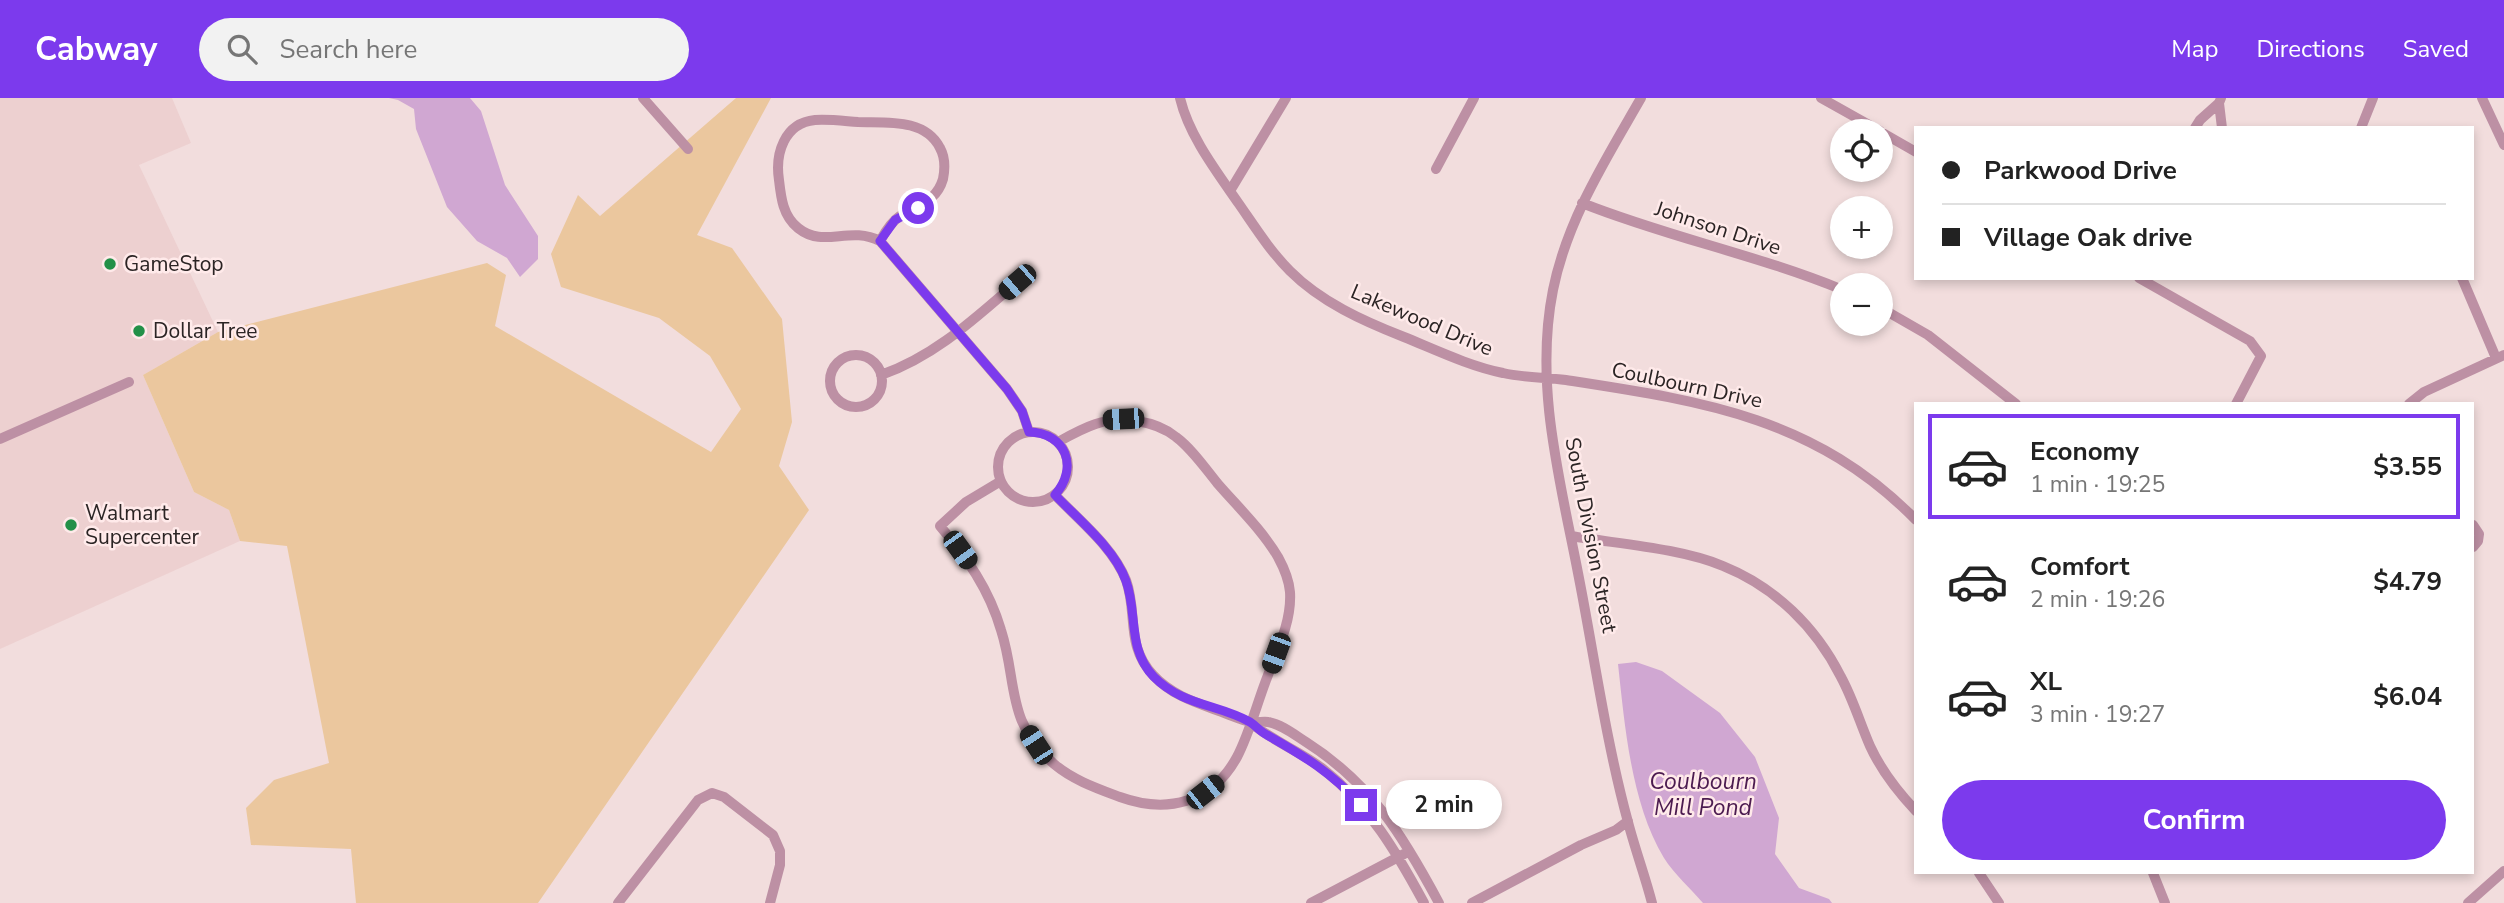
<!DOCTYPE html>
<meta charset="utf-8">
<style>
:root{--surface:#fff;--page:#f2f2f2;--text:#222;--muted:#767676;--line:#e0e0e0;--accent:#7c3aed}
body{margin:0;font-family:"Nunito Sans",sans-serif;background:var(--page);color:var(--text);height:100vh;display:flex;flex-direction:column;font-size:26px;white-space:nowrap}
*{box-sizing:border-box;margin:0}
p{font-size:23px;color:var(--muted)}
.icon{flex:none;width:38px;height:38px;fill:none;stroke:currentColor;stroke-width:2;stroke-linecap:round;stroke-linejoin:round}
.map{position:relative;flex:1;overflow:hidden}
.panel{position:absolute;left:1914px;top:304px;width:560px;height:472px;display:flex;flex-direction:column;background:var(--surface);border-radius:0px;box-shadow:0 4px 10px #0003}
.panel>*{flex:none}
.top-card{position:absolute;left:1914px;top:28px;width:560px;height:154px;border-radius:0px;box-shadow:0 4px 10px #0003;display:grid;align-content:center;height:154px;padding:0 28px;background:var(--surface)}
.tools{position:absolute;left:1830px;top:21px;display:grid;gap:14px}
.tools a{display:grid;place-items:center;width:63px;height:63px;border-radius:50%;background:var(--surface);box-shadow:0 4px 10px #0003;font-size:35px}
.end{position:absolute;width:32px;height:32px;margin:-16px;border:9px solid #7c3aed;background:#fff;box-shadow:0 0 0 4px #fff}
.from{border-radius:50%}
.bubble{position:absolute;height:49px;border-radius:24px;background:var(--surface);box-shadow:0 4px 10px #0003;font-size:23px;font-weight:700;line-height:49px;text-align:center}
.car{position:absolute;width:21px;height:42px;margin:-21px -10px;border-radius:9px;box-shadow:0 0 5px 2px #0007;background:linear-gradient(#222 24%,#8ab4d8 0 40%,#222 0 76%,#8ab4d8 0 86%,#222 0)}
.top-card b{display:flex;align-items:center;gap:24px;height:66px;font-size:26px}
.top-card b+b{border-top:2px solid var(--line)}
.top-card i{width:18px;height:18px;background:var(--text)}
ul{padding:12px 0 0;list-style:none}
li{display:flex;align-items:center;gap:21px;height:105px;margin:0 14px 10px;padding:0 14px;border:4px solid transparent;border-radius:0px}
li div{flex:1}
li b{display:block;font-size:26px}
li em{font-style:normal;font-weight:700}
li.on{border-color:var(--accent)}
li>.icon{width:63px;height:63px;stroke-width:1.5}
.cta{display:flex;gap:14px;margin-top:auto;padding:14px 28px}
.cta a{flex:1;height:80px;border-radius:42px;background:var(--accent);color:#fff;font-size:28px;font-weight:700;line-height:80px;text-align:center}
header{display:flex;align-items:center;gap:42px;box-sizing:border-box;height:98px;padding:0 35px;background:var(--accent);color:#fff}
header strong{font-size:33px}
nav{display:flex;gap:38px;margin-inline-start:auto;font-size:24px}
.search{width:490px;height:63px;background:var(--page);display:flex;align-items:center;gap:18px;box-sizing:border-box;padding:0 24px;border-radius:38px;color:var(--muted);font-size:26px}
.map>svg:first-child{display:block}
.built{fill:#edd0d0}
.green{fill:#ebc79e}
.water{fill:#d0a7d2}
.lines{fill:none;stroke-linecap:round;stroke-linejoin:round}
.minor{stroke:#bd90a4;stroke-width:10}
.route{stroke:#7c3aed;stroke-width:9}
.poi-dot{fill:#239048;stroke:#ffeaea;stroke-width:2.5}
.labels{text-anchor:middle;stroke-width:5;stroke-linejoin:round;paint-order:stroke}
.street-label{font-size:21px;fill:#2b2424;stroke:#ffeaea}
.poi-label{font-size:21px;fill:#2b2424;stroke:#ffeaea;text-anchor:start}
.water-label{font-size:23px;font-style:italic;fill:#4c1b50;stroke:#ffeaea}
</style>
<header>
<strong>Cabway</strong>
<div class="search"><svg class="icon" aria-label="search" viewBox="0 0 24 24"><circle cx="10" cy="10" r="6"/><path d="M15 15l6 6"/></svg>Search here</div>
<nav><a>Map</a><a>Directions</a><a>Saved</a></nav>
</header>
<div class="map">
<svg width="2504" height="805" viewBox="0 0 2504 805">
<rect width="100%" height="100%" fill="#f2dddd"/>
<!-- built -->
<path class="built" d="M0 0H172L191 45 139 67 218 234 143 277 194 394 229 412 240 443 0 551Z"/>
<!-- green -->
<path class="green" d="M736 0H771L697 137 732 150 782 221 792 324 779 368 809 412 538 805H356L351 751 251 747 246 710 274 682 329 665 287 448 240 443 229 412 194 394 143 277 218 234 487 165 506 177 495 228 711 354 741 311 710 258 659 220 561 189 551 156 578 97 600 118Z"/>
<!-- water -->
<path class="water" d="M389 0H470L481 13 505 87 538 138V161L520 179 507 160 477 143 447 109 416 31 414 11 398 2Z
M1636 564 1662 573 1720 615 1755 659 1779 720 1775 756 1799 790 1829 801 1832 805H1703C1691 791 1674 776 1664 760 1631 705 1625 629 1618 566Z"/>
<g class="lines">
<!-- minor -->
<path class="minor" d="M643 0 688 51
M1180 0C1189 38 1217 74 1239 106 1255 129 1270 153 1290 173 1321 204 1363 223 1404 239 1436 252 1469 268 1503 275 1524 280 1545 279 1566 282 1702 303 1815 319 1916 422
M1641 0C1606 61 1567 122 1553 192 1534 287 1560 382 1578 475 1594 556 1606 644 1628 724 1635 751 1645 778 1652 805
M1821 0 1880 33
M2221 0 2219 5 2222 30
M2482 0 2504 47
M2195 30 2200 22 2219 5
M2361 30 2373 0
M1881 34 1916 54
M1436 71 1474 0
M1230 93 1286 0
M1582 105C1667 139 1758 157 1843 192
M880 143C885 134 891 124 900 118 917 106 936 105 943 81 945 71 945 59 940 50 925 20 886 25 858 24 844 23 829 21 815 22 784 25 775 56 779 82 781 100 783 118 798 130 824 151 849 127 880 143L1007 291 1022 313 1029 334
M2139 180 2250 243 2261 258 2236 306
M2462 180 2496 260
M1881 210 1928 237 2016 306
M830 283a26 26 0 1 1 52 0a26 26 0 1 1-52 0Z
M881 277C935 258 974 221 1017 184
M2409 306 2424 294 2504 257
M998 369a35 35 0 1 1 70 0a35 35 0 1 1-70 0Z
M0 341 129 284
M1001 383 966 404 940 428C967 460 989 491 1001 532 1018 585 1005 623 1054 666 1073 682 1096 690 1120 699 1167 716 1212 705 1237 659 1249 636 1256 609 1265 585 1275 557 1292 525 1290 494 1289 482 1284 470 1278 459 1262 432 1238 409 1218 386 1205 370 1192 351 1176 339 1165 330 1150 325 1137 323 1107 317 1083 330 1058 344
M1055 397C1079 422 1113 449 1126 482 1138 515 1125 547 1153 577 1173 599 1201 606 1227 616 1235 619 1244 623 1252 624 1258 625 1263 623 1268 624 1281 626 1295 637 1306 644 1372 686 1403 738 1439 805
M2473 427 2479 436 2478 443 2473 449
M1571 438C1618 446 1680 450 1723 468 1775 489 1816 529 1841 579 1853 601 1860 625 1870 648 1881 672 1898 694 1916 713
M1250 624C1272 643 1300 653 1323 671 1369 707 1397 755 1424 805
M1979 775 1999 805
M2153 775 2165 805
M618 805 698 702 712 695 724 699 773 737 780 753V767L770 805
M1311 805 1404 756
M1472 805 1581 747 1616 732 1628 723
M2468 805 2504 773"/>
</g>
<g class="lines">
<!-- route -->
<path class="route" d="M918 110 895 122 880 143 1007 291 1022 313 1029 334C1066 335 1079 369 1055 397 1078 421 1115 451 1126 483 1138 516 1127 551 1154 579 1183 608 1218 606 1250 624 1256 628 1261 634 1267 637 1304 658 1332 675 1361 707"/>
</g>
<!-- markers -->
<g class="poi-dot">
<circle cx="110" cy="166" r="7"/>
<circle cx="139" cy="233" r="7"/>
<circle cx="71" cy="427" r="7"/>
</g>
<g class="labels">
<!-- street labels -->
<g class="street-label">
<text transform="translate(1718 130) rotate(18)" y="7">Johnson Drive</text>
<text transform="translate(1422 222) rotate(23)" y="7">Lakewood Drive</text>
<text transform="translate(1687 287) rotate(12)" y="7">Coulbourn Drive</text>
<text transform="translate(1591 437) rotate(79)" y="7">South Division Street</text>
</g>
<!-- poi labels -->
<g class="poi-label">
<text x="124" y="173">GameStop</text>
<text x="153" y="240">Dollar Tree</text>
<text x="85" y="422">Walmart<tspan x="85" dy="24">Supercenter</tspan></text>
</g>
<!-- water labels -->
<g class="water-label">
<text x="1703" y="691">Coulbourn<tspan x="1703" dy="26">Mill Pond</tspan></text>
</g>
</g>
</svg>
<div class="tools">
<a><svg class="icon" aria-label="locate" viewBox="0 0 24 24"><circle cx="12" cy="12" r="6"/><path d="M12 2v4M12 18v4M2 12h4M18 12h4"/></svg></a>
<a>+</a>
<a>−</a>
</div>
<i class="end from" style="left:918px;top:110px"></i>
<i class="end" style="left:1361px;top:707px"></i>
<div class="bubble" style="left:1386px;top:682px;width:116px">2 min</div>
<i class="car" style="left:1017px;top:184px;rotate:229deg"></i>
<i class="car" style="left:1123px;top:321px;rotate:267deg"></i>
<i class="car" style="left:960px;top:452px;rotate:144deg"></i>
<i class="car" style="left:1276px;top:555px;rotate:200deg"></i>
<i class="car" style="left:1036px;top:647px;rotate:327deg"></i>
<i class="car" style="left:1205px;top:694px;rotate:52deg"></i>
<div class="top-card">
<b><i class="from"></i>Parkwood Drive</b>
<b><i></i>Village Oak drive</b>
</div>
<section class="panel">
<ul>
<li class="on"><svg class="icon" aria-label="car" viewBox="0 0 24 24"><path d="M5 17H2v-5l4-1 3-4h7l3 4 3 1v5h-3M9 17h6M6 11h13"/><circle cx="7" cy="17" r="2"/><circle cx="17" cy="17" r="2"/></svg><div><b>Economy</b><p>1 min · 19:25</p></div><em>$3.55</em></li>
<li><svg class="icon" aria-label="car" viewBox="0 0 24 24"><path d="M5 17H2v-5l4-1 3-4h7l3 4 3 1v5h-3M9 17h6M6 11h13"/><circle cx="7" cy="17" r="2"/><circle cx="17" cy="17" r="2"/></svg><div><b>Comfort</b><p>2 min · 19:26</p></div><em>$4.79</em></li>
<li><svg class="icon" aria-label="car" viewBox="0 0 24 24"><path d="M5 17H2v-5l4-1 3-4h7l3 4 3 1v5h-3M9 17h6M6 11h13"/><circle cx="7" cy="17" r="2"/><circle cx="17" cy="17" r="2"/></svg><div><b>XL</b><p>3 min · 19:27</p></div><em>$6.04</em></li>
</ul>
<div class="cta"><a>Confirm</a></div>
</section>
</div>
